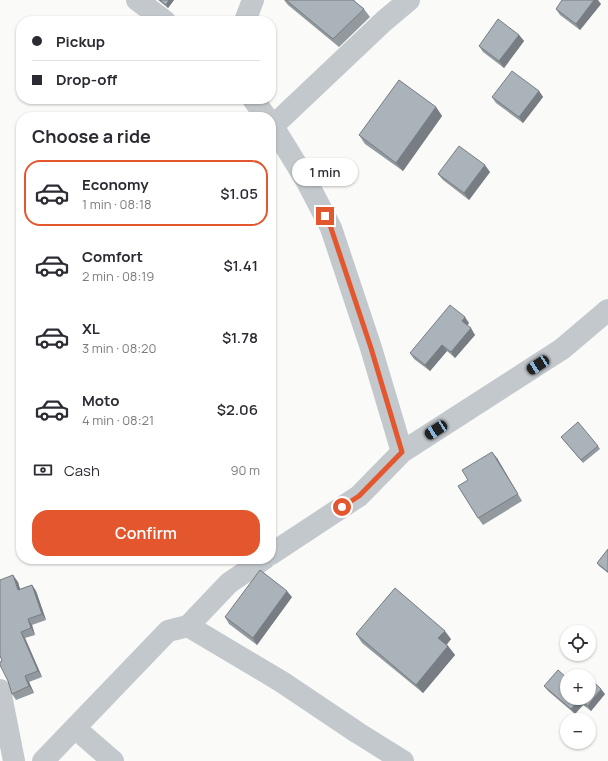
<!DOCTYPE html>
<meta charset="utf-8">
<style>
:root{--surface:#fff;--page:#f2f2f3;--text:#2b2b33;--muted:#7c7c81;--line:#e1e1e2;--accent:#e4572e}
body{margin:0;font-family:Manrope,sans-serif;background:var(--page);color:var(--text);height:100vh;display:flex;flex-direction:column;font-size:15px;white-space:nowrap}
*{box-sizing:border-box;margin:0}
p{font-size:13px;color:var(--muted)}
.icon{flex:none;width:22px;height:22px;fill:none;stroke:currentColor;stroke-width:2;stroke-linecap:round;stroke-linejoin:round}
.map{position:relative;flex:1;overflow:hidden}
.details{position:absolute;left:16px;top:112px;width:260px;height:452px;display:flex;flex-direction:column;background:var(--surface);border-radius:16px;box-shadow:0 1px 3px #0004}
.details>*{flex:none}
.top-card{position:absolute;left:16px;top:16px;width:260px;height:88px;border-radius:16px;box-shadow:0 1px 3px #0004;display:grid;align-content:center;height:88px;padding:0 16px;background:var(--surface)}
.tools{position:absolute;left:560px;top:625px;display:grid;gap:8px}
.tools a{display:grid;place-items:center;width:36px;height:36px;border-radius:50%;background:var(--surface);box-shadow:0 1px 3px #0004;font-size:20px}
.end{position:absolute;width:18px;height:18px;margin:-9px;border:5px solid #e4572e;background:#fff;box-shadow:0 0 0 2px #fff}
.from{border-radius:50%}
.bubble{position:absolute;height:28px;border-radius:14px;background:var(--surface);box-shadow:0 1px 3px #0004;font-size:13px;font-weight:600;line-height:28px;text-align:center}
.car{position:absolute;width:12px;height:24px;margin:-12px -6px;border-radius:5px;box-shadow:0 0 3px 1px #0007;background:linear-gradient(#222 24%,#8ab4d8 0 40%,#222 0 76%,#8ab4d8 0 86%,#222 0)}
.top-card b{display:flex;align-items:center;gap:14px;height:38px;font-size:15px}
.top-card b+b{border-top:1px solid var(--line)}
.top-card i{width:10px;height:10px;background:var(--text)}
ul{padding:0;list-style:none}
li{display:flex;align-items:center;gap:12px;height:66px;margin:0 8px 6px;padding:0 8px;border:2px solid transparent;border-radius:16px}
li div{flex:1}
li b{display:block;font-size:15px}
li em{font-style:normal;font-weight:600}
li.on{border-color:var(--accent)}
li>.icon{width:36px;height:36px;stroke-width:1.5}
h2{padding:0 16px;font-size:18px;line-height:48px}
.pay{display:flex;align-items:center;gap:10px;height:44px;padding:0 16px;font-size:15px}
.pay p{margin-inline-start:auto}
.primary-button{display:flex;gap:8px;margin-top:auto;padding:8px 16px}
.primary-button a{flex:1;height:46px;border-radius:16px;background:var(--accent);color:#fff;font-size:16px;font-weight:600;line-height:46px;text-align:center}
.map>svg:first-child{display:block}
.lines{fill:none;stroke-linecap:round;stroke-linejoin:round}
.minor{stroke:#c3c8cc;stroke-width:22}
.wall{fill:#929a9f}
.shaded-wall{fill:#777d82}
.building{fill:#aab3b9;stroke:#777d82}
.route{stroke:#e4572e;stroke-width:5}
</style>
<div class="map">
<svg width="608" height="761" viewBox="0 0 608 761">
<rect width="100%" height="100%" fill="#fafaf8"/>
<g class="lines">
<!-- minor -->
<path class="minor" d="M137 0 165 21
M245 21 253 0
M253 99 266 117
M271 123 306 180 331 228 371 348 402 452
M273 126 384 21 409 0
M271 554 359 496 402 452 562 349 608 310
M188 626 229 583 264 559
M0 690 14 761
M75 728 113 761
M43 761 168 631 188 626 282 682 358 733 403 761"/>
</g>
<!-- wall -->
<path class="wall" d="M158 0H174L168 8Z
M284 0H355L354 1 364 9 370 17 339 47 288 5Z
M601 4 580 30 560 15 556 9Z
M519 35 524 41 504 68 483 52 479 46Z
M539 91 543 97 523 123 496 103 492 97Z
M99 99H110L108 103Z
M436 107 442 116 403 171 365 144 359 135Z
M490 172 469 200 443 180 438 174Z
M469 323 467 326 475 335 455 358 447 351 430 371 414 359 410 353Z
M561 437 598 446 600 449 583 463Z
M271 447 274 452 271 454Z
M497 458 522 501 483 525 478 518Z
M608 549V573L599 566 597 563Z
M18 582 20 589 32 585 36 591 46 620 32 625 35 635 25 638 42 677 29 682 34 693 16 700 12 694 2 661Z
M292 597 257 645 229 624 225 617Z
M356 634 451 639 446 645 448 646 455 655 423 693 362 643Z
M544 686 567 698 605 694 591 711 583 705 575 714 548 691Z"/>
<!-- shaded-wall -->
<path class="shaded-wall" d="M169 0H174L168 8 166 5Z
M594 0H598L601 4 580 30 576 24Z
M519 35 524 41 504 68 499 61Z
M539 91 543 97 523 123 519 117Z
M105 99H110L108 103Z
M436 107 442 116 403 171 396 163Z
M485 165 490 172 469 200 464 193Z
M465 317 469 323 466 327 462 321Z
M471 328 475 335 455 358 451 352Z
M442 345 447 351 430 371 425 365Z
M492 452 497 458 522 501 518 494Z
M13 575 18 582 22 596 18 590Z
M32 585 36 591 46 620 42 614Z
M287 591 292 597 257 645 253 638Z
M28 619 32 625 35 635 31 628Z
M445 631 451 639 445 647 438 638Z
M21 632 25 638 42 677 38 671Z
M448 646 455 655 423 693 416 685Z
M25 676 29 682 34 693 29 686Z
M601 689 605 694 591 711 588 706Z
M580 699 583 705 575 714 571 709Z"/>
<!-- building -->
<path class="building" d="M160 0H169L166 5Z
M286 0H353L364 9 333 39Z
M562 0H594L576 24 556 9Z
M498 19 519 35 499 61 479 46Z
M512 71 539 91 519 117 492 97Z
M399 80 436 107 396 163 359 135Z
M459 146 485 165 464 193 438 174Z
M450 305 465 317 462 321 471 328 451 352 442 345 425 365 410 353Z
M578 422 598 446 581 460 561 437Z
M492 452 518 494 478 518 458 486 468 480 462 470Z
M608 549V572L597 563Z
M260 570 287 591 253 638 225 617Z
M13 575 18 590 32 585 42 614 28 619 31 628 21 632 38 671 25 676 29 686 12 694 8 681 0 665V662L2 661 0 655V580Z
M395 588 445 631 438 638 448 646 416 685 356 634Z
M558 670 567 678V698H589V678L601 689 588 706 580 699 571 709 544 686Z
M582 672 586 676H578Z"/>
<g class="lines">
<!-- route -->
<path class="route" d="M325 216 331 228 371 348 402 452 359 496 342 507"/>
</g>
</svg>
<div class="tools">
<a><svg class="icon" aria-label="locate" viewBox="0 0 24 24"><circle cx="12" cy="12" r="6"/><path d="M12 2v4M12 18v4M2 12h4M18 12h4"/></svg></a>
<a>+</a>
<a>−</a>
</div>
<i class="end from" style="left:342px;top:507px"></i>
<i class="end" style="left:325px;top:216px"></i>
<div class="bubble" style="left:292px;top:158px;width:66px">1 min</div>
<i class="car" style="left:538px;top:365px;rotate:237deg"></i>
<i class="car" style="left:436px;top:430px;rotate:237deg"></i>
<div class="top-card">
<b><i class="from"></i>Pickup</b>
<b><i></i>Drop-off</b>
</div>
<section class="details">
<h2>Choose a ride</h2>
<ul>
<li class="on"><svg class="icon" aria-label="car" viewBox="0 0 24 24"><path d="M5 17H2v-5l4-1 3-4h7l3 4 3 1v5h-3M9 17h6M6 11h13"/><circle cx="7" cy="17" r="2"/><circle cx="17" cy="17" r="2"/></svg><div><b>Economy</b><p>1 min · 08:18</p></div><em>$1.05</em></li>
<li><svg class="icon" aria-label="car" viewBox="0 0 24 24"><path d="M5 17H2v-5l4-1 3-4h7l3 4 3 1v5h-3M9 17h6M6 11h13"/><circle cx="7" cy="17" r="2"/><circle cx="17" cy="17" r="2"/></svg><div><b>Comfort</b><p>2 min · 08:19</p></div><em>$1.41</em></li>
<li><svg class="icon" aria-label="car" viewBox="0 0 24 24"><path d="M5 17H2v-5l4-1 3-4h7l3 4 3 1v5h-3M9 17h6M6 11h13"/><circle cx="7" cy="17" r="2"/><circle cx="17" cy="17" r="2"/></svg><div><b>XL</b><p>3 min · 08:20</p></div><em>$1.78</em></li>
<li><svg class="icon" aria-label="car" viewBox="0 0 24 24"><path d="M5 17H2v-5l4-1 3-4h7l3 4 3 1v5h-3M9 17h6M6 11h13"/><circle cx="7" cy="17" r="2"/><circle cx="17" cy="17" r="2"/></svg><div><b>Moto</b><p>4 min · 08:21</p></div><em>$2.06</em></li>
</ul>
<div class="pay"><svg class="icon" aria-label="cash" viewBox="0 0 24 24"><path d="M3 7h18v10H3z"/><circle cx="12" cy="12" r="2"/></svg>Cash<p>90 m</p></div>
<div class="primary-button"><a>Confirm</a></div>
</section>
</div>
